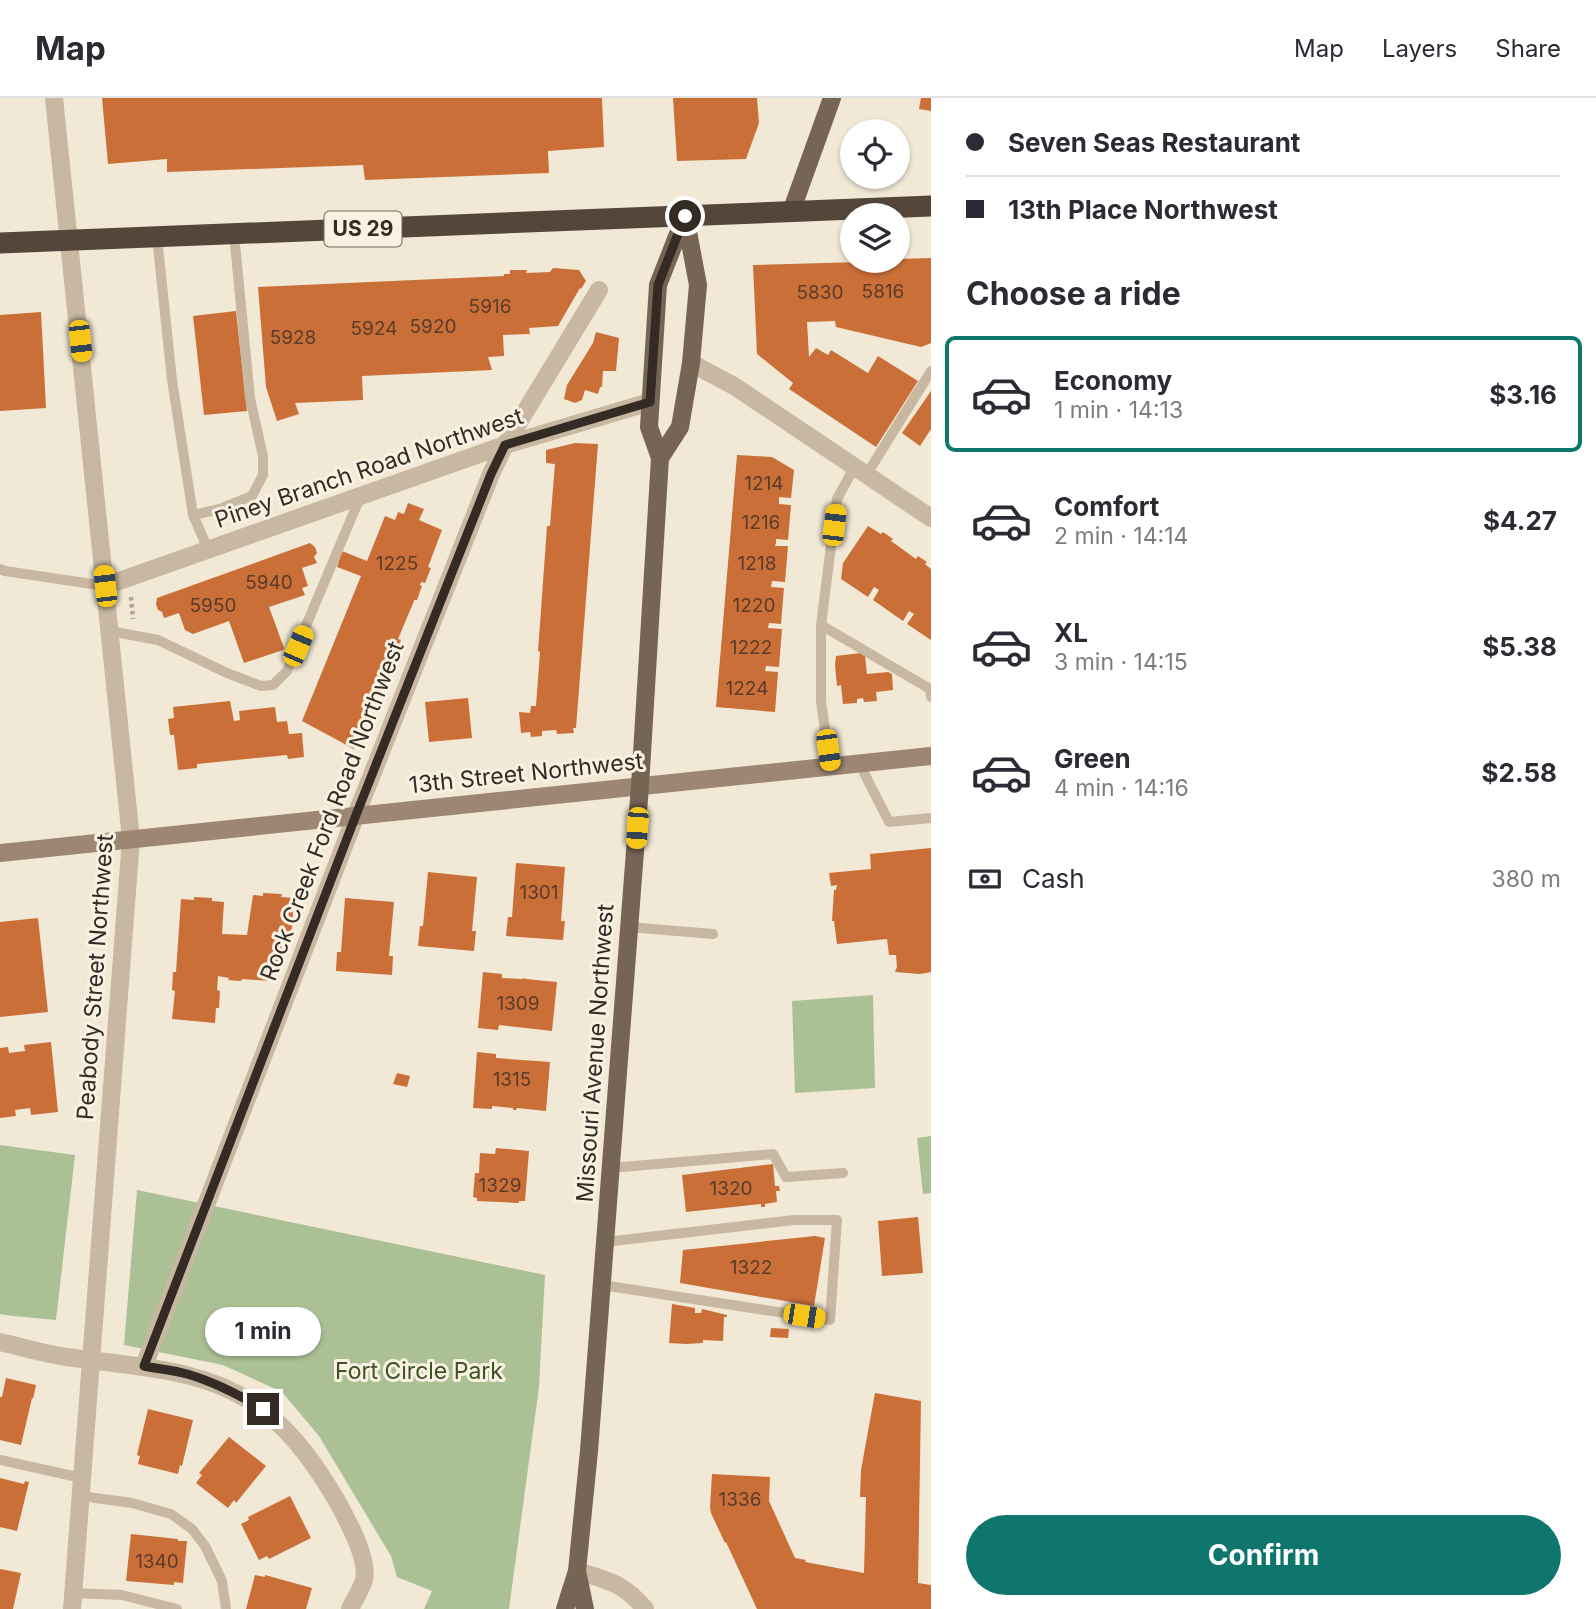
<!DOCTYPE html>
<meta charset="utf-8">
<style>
:root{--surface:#fff;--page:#f7f7f7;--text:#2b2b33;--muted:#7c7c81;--line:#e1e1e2;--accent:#0f766e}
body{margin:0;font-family:Inter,sans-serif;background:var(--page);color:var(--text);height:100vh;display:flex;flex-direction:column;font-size:26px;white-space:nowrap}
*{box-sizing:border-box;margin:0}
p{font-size:23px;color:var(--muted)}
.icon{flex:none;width:38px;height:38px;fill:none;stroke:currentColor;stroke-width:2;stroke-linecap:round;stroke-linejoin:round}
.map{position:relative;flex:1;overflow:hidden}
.sheet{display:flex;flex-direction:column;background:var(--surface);width:665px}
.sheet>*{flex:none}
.hud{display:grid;align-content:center;height:154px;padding:0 35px;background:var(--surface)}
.tools{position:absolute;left:840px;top:21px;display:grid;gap:14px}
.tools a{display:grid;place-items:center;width:70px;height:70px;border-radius:50%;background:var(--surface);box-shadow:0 2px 5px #0004;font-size:35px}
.end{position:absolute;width:32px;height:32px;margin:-16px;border:9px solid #332b24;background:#fff;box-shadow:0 0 0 4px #fff}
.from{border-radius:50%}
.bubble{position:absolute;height:49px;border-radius:24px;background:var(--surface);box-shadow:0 2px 5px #0004;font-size:23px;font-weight:700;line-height:49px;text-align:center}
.car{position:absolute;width:21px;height:42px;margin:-21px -10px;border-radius:9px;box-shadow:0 0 5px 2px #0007;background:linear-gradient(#f5c518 24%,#345 0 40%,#f5c518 0 76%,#345 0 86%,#f5c518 0)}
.hud b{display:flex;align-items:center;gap:24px;height:66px;font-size:26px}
.hud b+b{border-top:2px solid var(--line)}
.hud i{width:18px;height:18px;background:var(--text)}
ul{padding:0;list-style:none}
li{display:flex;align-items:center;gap:21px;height:116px;margin:0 14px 10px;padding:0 21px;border:4px solid transparent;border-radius:10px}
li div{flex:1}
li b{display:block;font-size:26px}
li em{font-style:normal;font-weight:700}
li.active{border-color:var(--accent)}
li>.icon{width:63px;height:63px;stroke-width:1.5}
h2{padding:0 35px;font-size:32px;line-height:84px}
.pay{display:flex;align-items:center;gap:18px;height:77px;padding:0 35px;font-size:26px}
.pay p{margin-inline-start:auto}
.cta{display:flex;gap:14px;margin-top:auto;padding:14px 35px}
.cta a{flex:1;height:80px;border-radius:42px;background:var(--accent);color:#fff;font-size:28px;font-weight:700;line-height:80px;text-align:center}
header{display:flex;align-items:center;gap:42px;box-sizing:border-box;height:98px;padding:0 35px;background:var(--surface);border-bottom:2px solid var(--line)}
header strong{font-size:33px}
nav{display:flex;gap:38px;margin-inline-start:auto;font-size:24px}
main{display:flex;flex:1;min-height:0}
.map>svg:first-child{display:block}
.green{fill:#acc095}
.building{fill:#cb6f39}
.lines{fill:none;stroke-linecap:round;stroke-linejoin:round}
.path{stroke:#b5a38b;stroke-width:4.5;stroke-dasharray:3.5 3.5;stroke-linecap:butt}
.lane{stroke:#c9b8a1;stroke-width:10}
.street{stroke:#c9b8a1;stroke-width:18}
.secondary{stroke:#9d8772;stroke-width:18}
.primary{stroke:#766454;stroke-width:18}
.highway{stroke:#54463a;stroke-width:21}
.route{stroke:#332b24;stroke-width:9}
.labels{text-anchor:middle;stroke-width:6;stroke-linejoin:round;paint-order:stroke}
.number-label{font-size:19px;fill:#593c29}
.shield{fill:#f9f1e1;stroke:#6e665d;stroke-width:2}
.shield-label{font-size:21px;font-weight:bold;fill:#332b24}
.street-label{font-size:23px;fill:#332b24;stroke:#f9f1e1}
.park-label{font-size:23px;fill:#3d5227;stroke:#f9f1e1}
</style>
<header>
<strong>Map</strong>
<nav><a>Map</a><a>Layers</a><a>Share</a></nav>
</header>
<main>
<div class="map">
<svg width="931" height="1511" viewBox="0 0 931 1511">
<rect width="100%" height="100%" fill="#f1e8d5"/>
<!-- green -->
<path class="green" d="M873 897 875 990 795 995 792 903Z
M931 1038V1095L923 1096 917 1040Z
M0 1047 75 1057 56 1222 13 1218 0 1216Z
M137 1092 545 1177 539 1289 509 1511H424L432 1493 397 1479 391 1458 319 1338 282 1294 223 1267 124 1247Z"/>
<!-- building -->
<path class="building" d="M102 0H602L604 49 548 53 549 75 365 82 363 67 167 74V61L108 66Z
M673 0H757L759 25 746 61 677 63Z
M921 0H931V13L919 11Z
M931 160V245L921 249 836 229 835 223 807 224 809 259 816 250 828 257 831 252 868 275 878 258 918 283 876 349 789 291 793 285 757 256 753 167 898 163V161Z
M553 170 579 172 586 183 581 191 580 190 558 228 529 230 530 236 503 237 504 258 488 259 492 272 362 278 363 302 295 305 299 316 277 323 266 289 258 189 504 178V176H510V172H527L526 175 550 174Z
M236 213 247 313 204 317 193 218Z
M41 214 46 310 0 313V217Z
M596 234 619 240 616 273H603L602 289H600L598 296 585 292 582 302 575 305 564 301 567 287 593 245Z
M931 293V331L920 348 902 335Z
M575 345 598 346 576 630H573L574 635 557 636 556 632 542 633V638L531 639 530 634 521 635 519 614 530 615 531 608H536L540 554 538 553 541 512 547 428H550L555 366 546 365V352Z
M737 357 772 359 794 372 791 400 779 399V406L791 407 788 442 776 441V445L775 448H788L785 484 772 483 771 489 784 490 781 526 769 525 768 530 782 531 779 569 766 568 765 573 778 574 775 614 716 609Z
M408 405 424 411 419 422 442 432 428 469 431 470 425 485 421 484 420 487 422 488 417 502H414V503L398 541 401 542 395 557 392 556 391 559 394 560 387 576 385 575 384 577 386 578 380 594 377 593 354 651 302 623 361 478 337 469 342 453 367 463 385 418 395 422 398 414 404 416Z
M868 428 881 436 883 434 893 441 891 443 916 461 918 458 927 464 925 466 931 471V542L907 526 914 516 909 513 903 523 873 502 879 492 874 489 868 499 841 481 843 465Z
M310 445 315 449 317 455 314 459 317 465 302 470 308 488 302 490 305 497 269 509 284 550 283 552 244 565 229 523 193 536 185 532 179 515 164 520 162 514 158 512 156 506 157 500Z
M861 555 865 558 867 576 888 574 892 576 893 592 876 594 877 603 864 604 863 600 857 601V605L843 606 841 587 837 588 835 567 836 558Z
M468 600 472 640 429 644 425 604Z
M230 603 234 623 240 622 239 613 275 609 277 624 287 623 289 636 302 635 304 659 288 661 287 657 197 666V670L178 672 174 637H170L168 621 174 620 173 609Z
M931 750V874L920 876 895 874 897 869 896 857H889L887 841 837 846 834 823H832L834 792H836L837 787 831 788 829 775 871 771 870 756Z
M516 765 565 769 561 823H565L563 842 506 838 508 819H512Z
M428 774 477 779 472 833H476L474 853 418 848 420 828H423Z
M263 795 282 796 281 799 294 800 292 830 285 845 282 844 281 856 275 870 271 869 270 883 242 881 241 883 228 882 229 880 218 878 217 892 220 893 219 910H216L215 925 172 921 175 893 172 892 173 874H176L181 801 194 802V799L212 800V803L224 804 222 836 247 837 253 797 263 798Z
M345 800 394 804 389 858H393L392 877 336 873 337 854H341Z
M38 820 48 914 0 919V824Z
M483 874 502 876V880L523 881V880L526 881 557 884 552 933 499 927 498 932 478 930Z
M51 944 58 1014 31 1017 30 1010 15 1012 16 1018 0 1020V950L8 949 9 955 25 953 24 947Z
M477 954 496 956V960L550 964 546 1013 517 1010 516 1012H513V1010L492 1008V1011L473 1010Z
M397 975 410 978 407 989 393 986Z
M496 1050 529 1053 525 1103H519V1105L477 1103V1100L473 1099 475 1075H479L480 1055 495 1056Z
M773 1066 775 1088H779L780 1093H776L777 1104 765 1106V1109H761V1106L686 1114 682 1077Z
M918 1119 923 1175 882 1178 878 1123Z
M815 1138 825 1140 814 1208 680 1185 683 1152Z
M672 1206 695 1210V1215H701L702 1211 727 1217V1219H724L723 1243 703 1242V1245L686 1246 669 1245Z
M771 1230 789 1231 788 1240 770 1239Z
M6 1280 36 1287 33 1301 32 1300 21 1347 0 1342V1299H2Z
M875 1295 921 1303 918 1485 931 1487V1511H757L726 1444 725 1445 711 1415 710 1409 712 1376 770 1379 769 1403 795 1460 806 1462 805 1464 864 1475 866 1399H860L861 1372Z
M148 1311 193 1322 182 1368 180 1367 178 1376 138 1366 140 1358 137 1357Z
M229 1339 266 1368 236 1405 234 1402 228 1410 196 1385 202 1377 199 1375Z
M0 1380 24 1386 25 1383 29 1384 17 1433 0 1429Z
M290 1398 311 1440 269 1461 267 1458 259 1462 241 1426 249 1422 248 1419Z
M131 1436 178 1441V1443H187L183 1485 174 1484V1487L126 1483Z
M0 1471 21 1475 13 1511H0Z
M255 1477 265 1479V1477L312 1490 306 1511H246Z"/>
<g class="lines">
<!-- path -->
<path class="path" d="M131 499 133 521"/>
<!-- lane -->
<path class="lane" d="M157 139 172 282 193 417 208 451
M867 376 931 273
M193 417 220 411 252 398 263 377V358L250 300 234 136
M0 471 5 473 105 488
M821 527 930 591 931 599
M110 533 158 542 227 575 261 588 273 587 287 573 361 397
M859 665 889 724 931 720
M830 668 821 603V527L837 401 855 368
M629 829 713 836
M611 1070 773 1056 786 1079 843 1075
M602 1187 830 1222 837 1122H794L605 1144
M0 1362 82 1380
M81 1398 132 1405 171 1416 192 1431 205 1448 222 1483 226 1511
M73 1495 122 1497 177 1511"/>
<!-- street -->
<path class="street" d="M54 0 131 741 72 1511
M691 265 734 288 931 420
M105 488 505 347 650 304
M0 1244C22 1249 45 1256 67 1259 134 1269 208 1269 264 1313 295 1337 317 1369 337 1403 347 1421 369 1461 364 1482 361 1492 354 1502 350 1511
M144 1268 356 717 491 376 505 347 599 192
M577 1473C607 1482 624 1485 645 1511"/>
<!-- secondary -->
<path class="secondary" d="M0 755 931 658"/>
<!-- primary -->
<path class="primary" d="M791 114 832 0
M660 360 680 329 691 265 698 187 685 118
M577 1473 585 1511
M565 1511 577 1473 589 1353 640 688 660 360 649 329 658 187 685 118"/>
<!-- highway -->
<path class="highway" d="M0 145 931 108"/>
</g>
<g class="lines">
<!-- route -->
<path class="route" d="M263 1311C239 1297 215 1284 187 1276 173 1272 158 1271 144 1268L356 717 491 376 505 347 650 304 658 187 685 118"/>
</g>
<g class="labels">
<!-- number labels -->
<g class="number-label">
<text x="883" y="200">5816</text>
<text x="820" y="201">5830</text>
<text x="490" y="215">5916</text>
<text x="433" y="235">5920</text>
<text x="374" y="237">5924</text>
<text x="293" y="246">5928</text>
<text x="764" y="392">1214</text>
<text x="761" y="431">1216</text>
<text x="397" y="472">1225</text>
<text x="757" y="472">1218</text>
<text x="269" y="491">5940</text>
<text x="213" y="514">5950</text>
<text x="754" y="514">1220</text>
<text x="751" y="556">1222</text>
<text x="747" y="597">1224</text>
<text x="539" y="801">1301</text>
<text x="518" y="912">1309</text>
<text x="512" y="988">1315</text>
<text x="500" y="1094">1329</text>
<text x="731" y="1097">1320</text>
<text x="751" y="1176">1322</text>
<text x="740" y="1408">1336</text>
<text x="157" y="1470">1340</text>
</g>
<!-- shield labels -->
<rect class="shield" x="324.5" y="113.5" width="77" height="35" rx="5"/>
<g class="shield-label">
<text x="363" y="138">US 29</text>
</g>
<!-- street labels -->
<g class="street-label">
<text transform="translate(369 370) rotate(-19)" y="8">Piney Branch Road Northwest</text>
<text transform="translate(526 675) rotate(-6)" y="8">13th Street Northwest</text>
<text transform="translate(332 713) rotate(-69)" y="8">Rock Creek Ford Road Northwest</text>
<text transform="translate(95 879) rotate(-86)" y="8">Peabody Street Northwest</text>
<text transform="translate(595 955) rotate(-86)" y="8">Missouri Avenue Northwest</text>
</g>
<!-- park labels -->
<g class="park-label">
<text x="419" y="1281">Fort Circle Park</text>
</g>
</g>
</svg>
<div class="tools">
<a><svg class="icon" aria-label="locate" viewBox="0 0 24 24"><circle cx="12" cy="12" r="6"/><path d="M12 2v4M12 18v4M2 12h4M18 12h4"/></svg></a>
<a><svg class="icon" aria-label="layers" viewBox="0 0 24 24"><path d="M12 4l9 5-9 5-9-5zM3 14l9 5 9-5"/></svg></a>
</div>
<i class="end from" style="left:685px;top:118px"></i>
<i class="end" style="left:263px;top:1311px"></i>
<div class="bubble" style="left:205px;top:1209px;width:116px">1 min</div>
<i class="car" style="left:80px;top:243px;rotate:174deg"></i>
<i class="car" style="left:834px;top:427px;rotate:7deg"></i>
<i class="car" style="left:105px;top:488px;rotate:354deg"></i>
<i class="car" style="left:298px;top:548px;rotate:23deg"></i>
<i class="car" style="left:828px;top:652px;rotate:172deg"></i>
<i class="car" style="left:637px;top:730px;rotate:184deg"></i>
<i class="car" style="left:804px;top:1218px;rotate:99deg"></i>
</div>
<section class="sheet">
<div class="hud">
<b><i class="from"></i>Seven Seas Restaurant</b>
<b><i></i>13th Place Northwest</b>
</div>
<h2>Choose a ride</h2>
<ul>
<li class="active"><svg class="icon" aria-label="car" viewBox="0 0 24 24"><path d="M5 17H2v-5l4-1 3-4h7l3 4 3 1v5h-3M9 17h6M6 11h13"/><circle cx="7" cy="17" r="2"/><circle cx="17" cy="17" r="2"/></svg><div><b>Economy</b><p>1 min · 14:13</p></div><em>$3.16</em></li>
<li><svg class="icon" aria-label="car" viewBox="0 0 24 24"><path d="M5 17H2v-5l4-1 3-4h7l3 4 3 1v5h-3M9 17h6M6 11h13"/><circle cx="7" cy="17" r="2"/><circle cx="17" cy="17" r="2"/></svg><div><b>Comfort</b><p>2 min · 14:14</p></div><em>$4.27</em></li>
<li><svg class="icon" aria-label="car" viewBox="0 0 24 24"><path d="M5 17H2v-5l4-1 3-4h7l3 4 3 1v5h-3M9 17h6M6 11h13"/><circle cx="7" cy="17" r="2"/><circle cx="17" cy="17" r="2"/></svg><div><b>XL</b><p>3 min · 14:15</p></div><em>$5.38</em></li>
<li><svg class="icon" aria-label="car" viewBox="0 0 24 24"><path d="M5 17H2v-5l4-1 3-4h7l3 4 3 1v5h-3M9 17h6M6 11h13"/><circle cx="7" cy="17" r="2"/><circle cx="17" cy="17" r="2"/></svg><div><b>Green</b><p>4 min · 14:16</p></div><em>$2.58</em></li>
</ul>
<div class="pay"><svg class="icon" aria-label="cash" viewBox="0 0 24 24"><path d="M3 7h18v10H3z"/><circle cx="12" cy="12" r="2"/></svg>Cash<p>380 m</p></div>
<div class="cta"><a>Confirm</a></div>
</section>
</main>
